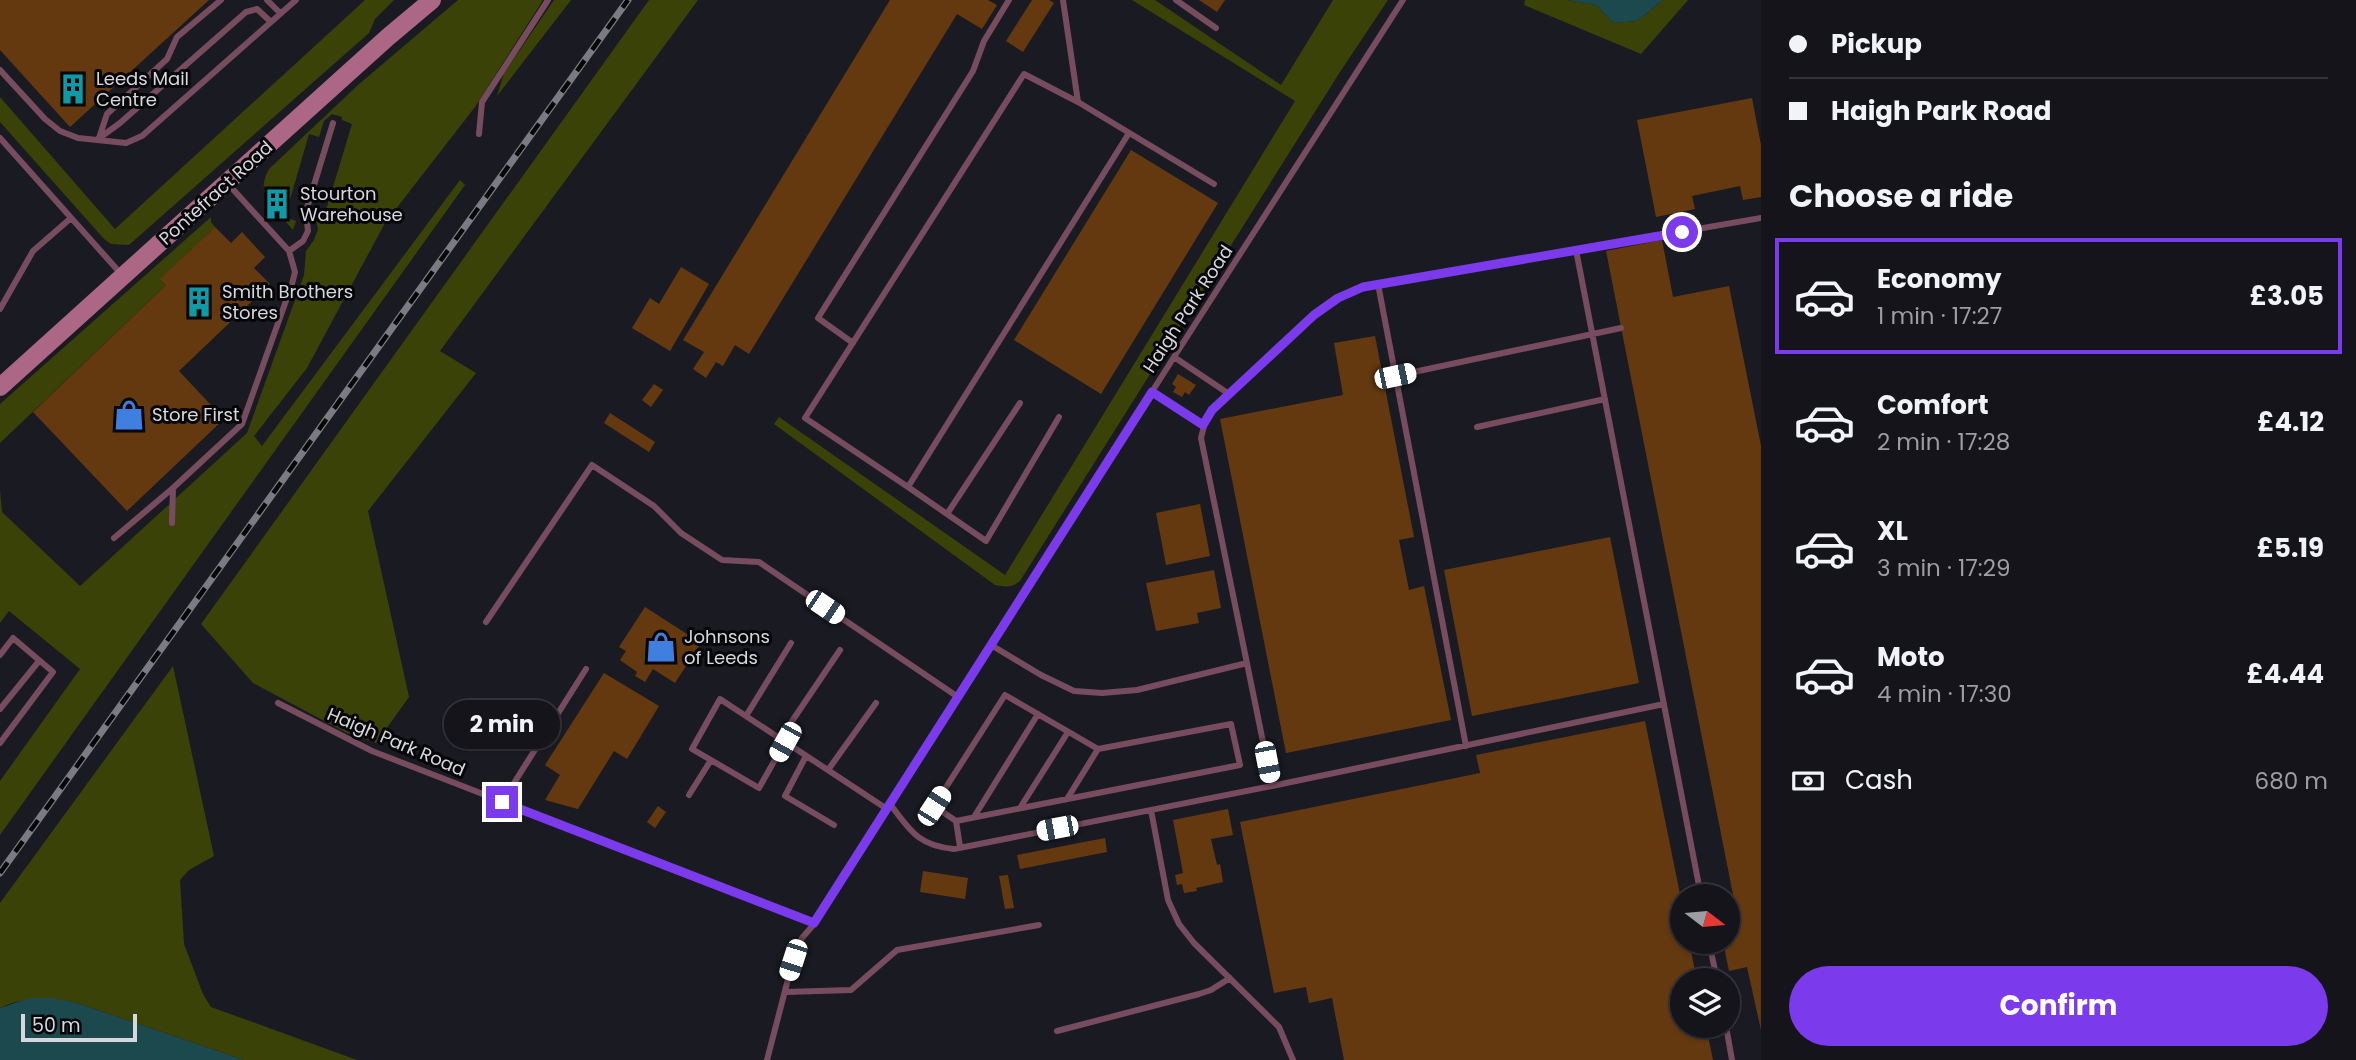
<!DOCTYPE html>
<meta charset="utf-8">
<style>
:root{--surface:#14141a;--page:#212127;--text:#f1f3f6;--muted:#9d9ea2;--line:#333339;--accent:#7c3aed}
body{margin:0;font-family:Poppins,sans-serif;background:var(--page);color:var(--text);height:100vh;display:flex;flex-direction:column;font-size:26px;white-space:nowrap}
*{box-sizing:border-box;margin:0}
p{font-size:23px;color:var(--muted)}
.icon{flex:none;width:38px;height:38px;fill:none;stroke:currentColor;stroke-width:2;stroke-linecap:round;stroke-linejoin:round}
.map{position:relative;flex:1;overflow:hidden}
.sheet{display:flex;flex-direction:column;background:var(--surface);width:595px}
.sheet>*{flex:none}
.guide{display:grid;align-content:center;height:154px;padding:0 28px;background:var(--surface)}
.needle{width:46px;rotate:106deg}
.buttons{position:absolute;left:1670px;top:884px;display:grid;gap:14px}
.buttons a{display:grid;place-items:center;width:70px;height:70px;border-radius:50%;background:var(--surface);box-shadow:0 2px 5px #0004,0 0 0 2px var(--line);font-size:35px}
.scale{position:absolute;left:21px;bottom:18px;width:116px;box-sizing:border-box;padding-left:7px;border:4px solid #d7d8dd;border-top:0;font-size:19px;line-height:24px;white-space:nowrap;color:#d7d8dd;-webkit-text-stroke:5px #060609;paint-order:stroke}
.end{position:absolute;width:32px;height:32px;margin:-16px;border:9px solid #7c3aed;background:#fff;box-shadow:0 0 0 4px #fff}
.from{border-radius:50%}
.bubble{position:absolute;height:49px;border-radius:24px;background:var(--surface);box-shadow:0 2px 5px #0004,0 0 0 2px var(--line);font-size:23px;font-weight:700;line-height:49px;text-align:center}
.car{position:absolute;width:21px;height:42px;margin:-21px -10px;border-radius:9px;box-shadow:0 0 5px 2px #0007;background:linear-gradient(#fff 24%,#345 0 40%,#fff 0 76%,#345 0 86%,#fff 0)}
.guide b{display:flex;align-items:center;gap:24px;height:66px;font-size:26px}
.guide b+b{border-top:2px solid var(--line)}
.guide i{width:18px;height:18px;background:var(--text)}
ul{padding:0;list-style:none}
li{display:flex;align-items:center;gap:21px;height:116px;margin:0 14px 10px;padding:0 14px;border:4px solid transparent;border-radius:0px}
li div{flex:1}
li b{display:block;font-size:26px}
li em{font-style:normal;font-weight:700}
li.active{border-color:var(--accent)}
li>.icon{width:63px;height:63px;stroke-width:1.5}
h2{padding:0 28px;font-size:32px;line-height:84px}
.pay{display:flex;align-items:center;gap:18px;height:77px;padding:0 28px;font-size:26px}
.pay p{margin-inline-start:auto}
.primary-button{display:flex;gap:14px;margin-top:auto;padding:14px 28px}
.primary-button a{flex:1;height:80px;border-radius:42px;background:var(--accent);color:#fff;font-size:28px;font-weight:700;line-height:80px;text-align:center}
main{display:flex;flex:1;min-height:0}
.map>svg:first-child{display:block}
.green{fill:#3a4208}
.water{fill:#1c494e}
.building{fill:#65390f}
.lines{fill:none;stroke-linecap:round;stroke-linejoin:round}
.lane{stroke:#784c5f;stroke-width:6}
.secondary{stroke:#ac6785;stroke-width:18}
.rail-casing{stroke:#7b7c82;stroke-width:7}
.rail{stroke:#060609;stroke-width:4.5;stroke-dasharray:13;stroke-linecap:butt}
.route{stroke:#7c3aed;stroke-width:9}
.labels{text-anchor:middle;stroke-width:6;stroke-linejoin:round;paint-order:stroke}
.poi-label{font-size:18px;fill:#d7d8dd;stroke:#060609;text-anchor:start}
.street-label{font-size:18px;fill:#d7d8dd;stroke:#060609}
</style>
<main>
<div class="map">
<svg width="1761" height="1060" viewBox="0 0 1761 1060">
<rect width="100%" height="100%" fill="#1a1b22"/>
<!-- green -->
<path class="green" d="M365 0H394L375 19 369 33 129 245 111 244 104 239 0 122V97L115 229Z
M458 0H543L475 107 385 223 307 368 254 436 262 446 460 180 465 185 0 835V781L80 669 9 611 0 623V490L2 512 80 586 247 433 304 275 306 251 314 240 318 229 314 212 316 207 326 210 352 124 342 120V117L332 114 324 121 319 137 309 134 285 217 296 221 293 230 276 211 284 204 278 197 269 203C262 191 262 182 269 169L358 85Z
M554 0H571L497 96 504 73Z
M649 0H698L440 351 476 373 368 511 409 697 376 743 345 732 253 683 201 624Z
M1132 0H1155L1281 85 1333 0H1388L1340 72 1020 581C1011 588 1005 587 995 585L774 424 779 417 1005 575 1295 101Z
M1525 0H1568L1596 5 1614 23 1637 21 1663 0H1688L1641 54 1524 5Z
M211 217V222L215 227 161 279 166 285 0 443V404Z
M173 666 214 856 189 870 180 880 184 944 203 994 211 1007 357 1060H244L74 1002C49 998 24 996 0 1008V903Z"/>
<!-- water -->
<path class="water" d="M1568 0H1663L1637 21 1614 23 1596 5Z
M30 998H51L74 1002 244 1060H0V1008Z"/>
<!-- building -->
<path class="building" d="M0 0H209L70 127 0 50Z
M890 0H988L997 5 982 29 957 14 749 354 735 345 723 366 716 362 706 378 693 369 704 352 683 340Z
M1032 0H1049L1054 3 1023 52 1006 41Z
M1199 0H1225L1217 12Z
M1752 98 1761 145V197L1743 200 1740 186 1692 196 1695 209 1656 217 1637 120Z
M1131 150 1218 203 1101 394 1014 340Z
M278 197 283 204 276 210 271 203Z
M215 227 231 243 242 232 265 257 254 268 270 284 179 371 224 419 127 511 33 412 166 285 160 279Z
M1662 240 1673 297 1729 286 1761 446V1030L1747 967 1729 971 1723 942H1727V922L1738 920 1606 251Z
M681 267 709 284 670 351 632 328 650 298 659 304Z
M1375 336 1414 537 1399 540 1409 590 1424 586 1451 720 1286 753 1220 419 1343 395 1334 343Z
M1178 374 1196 385 1189 395 1185 392 1182 397 1173 392 1176 387 1172 384Z
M654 384 663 390 651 407 642 400Z
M610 413 655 442 649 452 604 423Z
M1200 504 1210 556 1166 565 1156 513Z
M1610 537 1639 683 1472 716 1444 570Z
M1214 570 1221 608 1197 613 1199 623 1156 631 1146 583Z
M645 607 701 643 675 683 653 669 645 682 635 676 637 672 620 660 626 651 619 647Z
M604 673 659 706 627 759 614 751 578 809 545 800 560 775 545 765Z
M468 703 471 721 458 723 455 705Z
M1645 721 1682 904V942H1689L1697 980H1682V1026H1706L1713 1060H1344L1332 998 1309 1003 1306 987 1274 993 1240 822 1480 773 1476 755Z
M658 806 666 812 655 828 647 822Z
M1228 809 1233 835 1211 839 1217 865 1220 864 1223 882 1196 888 1197 891 1184 893 1182 884 1177 885 1175 875 1183 873 1173 820Z
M1105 838 1107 852 1020 869 1017 855Z
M923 871 968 878 965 899 920 892Z
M1008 875 1014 908 1005 909 999 876Z"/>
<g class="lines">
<!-- lane -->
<path class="lane" d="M267 0 280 13
M1063 0 1078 102 1214 184
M1176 0 1216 28
M0 70 45 119 60 131 78 138 126 143 142 136 296 0
M479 134 482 102 548 0
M0 138 122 275
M99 138 107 114 167 59 177 37 221 0
M98 139 120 123 246 12 257 9 271 22
M1576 250 1701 896
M289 251 303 241 308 231 306 211 333 123
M1378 284 1466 746
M0 309 33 251 71 218
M853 343 818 318 973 71 984 41 1009 0
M1174 357 1229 394
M1395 376 1621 328
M1151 392 1203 425
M1059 417 986 541 908 487 1129 133
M1477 427 1605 399
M908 487 805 418 1024 74 1078 102
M947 514 1020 403
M172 523 173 488
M114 538 173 488 242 424 292 284 295 272 289 251 229 185
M486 622 592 465 654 506 681 533 722 560 759 562 958 697
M991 645 1041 675 1074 691 1102 693 1137 690 1247 663
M0 655 13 638 53 672 0 743
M278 703 372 751 815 923 1174 357 1403 0
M0 709 39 661
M746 716 791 643
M780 739 840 650
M785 742 759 788 692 749 720 699 887 809
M806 756 785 796 834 825
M828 770 876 703
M1272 786 1201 438 1206 418 1212 410 1313 315 1338 298 1363 287 1761 218
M689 795 711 760
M1067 799 1098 749
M502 802 586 669
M890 804C910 830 918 846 954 849L1272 786 1664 704
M1020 808 1068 732
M1151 810 1168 900 1179 924 1194 943 1279 1027 1293 1060
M974 817 1038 714
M956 821 1240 765 1231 724 1098 749 1005 695 934 806 956 821 960 847
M1709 942 1717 980
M786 992 851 990 897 950 1039 925
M1726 1026 1732 1060
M1057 1031 1199 994 1211 990 1230 978
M767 1060 793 960 802 938 815 923"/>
<!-- secondary -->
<path class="secondary" d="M0 387 388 37 432 0"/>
<!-- rail casing -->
<g class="rail-casing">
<path id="rail" d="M0 873 628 0"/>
</g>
<!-- rail -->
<use href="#rail" class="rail"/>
</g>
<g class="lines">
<!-- route -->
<path class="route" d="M502 802 814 923 1152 392 1203 425 1212 410 1314 315 1338 298 1363 287 1682 232"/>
</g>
<!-- icons -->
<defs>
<g id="building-bare" transform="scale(2.415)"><path d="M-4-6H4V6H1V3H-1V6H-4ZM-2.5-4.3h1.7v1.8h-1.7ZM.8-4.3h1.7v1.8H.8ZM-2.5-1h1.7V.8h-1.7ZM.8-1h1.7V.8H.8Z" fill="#0f9aa8" stroke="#060609" stroke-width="2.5" paint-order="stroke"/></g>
<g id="shop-bare" transform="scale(2.415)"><path d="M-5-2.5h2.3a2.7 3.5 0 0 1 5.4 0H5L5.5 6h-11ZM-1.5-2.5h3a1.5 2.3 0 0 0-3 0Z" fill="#3f7fe0" stroke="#060609" stroke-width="2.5" paint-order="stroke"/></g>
</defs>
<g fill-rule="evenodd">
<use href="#building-bare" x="73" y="89"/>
<use href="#building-bare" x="277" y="204"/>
<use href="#building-bare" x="199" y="302"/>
<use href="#shop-bare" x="129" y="415"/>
<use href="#shop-bare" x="661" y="647"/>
</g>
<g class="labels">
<!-- poi labels -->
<g class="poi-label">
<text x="96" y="85">Leeds Mail<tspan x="96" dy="21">Centre</tspan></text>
<text x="300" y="200">Stourton<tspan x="300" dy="21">Warehouse</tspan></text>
<text x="222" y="298">Smith Brothers<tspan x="222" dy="21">Stores</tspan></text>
<text x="152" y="421">Store First</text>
<text x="684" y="643">Johnsons<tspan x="684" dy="21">of Leeds</tspan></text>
</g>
<!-- street labels -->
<g class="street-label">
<text transform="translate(216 193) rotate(-42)" y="6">Pontefract Road</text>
<text transform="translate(1188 309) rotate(-57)" y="6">Haigh Park Road</text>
<text transform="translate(396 742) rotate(23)" y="6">Haigh Park Road</text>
</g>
</g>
</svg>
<div class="buttons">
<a><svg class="needle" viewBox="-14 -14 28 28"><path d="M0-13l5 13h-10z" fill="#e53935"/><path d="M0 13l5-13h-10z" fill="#9d9ea2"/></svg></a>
<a><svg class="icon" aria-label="layers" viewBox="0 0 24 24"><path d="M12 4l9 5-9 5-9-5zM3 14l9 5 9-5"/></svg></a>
</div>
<div class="scale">50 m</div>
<i class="end from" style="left:1682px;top:232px"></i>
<i class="end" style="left:502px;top:802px"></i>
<div class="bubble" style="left:444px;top:700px;width:116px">2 min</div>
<i class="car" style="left:1395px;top:376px;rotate:78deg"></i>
<i class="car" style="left:825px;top:607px;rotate:124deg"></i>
<i class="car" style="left:785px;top:742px;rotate:209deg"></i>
<i class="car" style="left:1267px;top:762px;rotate:169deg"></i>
<i class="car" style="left:934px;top:806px;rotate:33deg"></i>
<i class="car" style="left:1057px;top:828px;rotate:259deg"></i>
<i class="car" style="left:793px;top:960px;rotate:198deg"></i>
</div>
<section class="sheet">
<div class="guide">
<b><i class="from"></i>Pickup</b>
<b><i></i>Haigh Park Road</b>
</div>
<h2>Choose a ride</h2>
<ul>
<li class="active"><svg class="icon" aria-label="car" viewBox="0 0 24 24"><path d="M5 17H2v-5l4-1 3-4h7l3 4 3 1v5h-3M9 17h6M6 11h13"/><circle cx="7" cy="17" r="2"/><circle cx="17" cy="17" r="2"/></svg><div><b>Economy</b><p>1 min · 17:27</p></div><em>£3.05</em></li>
<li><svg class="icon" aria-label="car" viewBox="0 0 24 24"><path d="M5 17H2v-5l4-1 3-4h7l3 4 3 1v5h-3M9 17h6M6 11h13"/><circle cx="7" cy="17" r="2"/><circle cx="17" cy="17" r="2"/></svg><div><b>Comfort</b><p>2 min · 17:28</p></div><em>£4.12</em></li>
<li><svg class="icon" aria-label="car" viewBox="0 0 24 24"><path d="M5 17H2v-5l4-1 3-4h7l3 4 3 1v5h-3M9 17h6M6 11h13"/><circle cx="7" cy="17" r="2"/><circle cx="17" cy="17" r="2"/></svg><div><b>XL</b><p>3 min · 17:29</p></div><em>£5.19</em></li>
<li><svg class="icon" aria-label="car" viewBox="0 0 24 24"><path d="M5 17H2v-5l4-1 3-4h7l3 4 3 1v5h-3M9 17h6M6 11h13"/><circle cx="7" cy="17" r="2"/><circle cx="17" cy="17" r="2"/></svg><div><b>Moto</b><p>4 min · 17:30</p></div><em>£4.44</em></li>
</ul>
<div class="pay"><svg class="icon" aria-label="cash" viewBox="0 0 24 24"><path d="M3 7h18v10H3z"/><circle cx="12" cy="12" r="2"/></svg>Cash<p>680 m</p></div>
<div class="primary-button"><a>Confirm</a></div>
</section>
</main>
